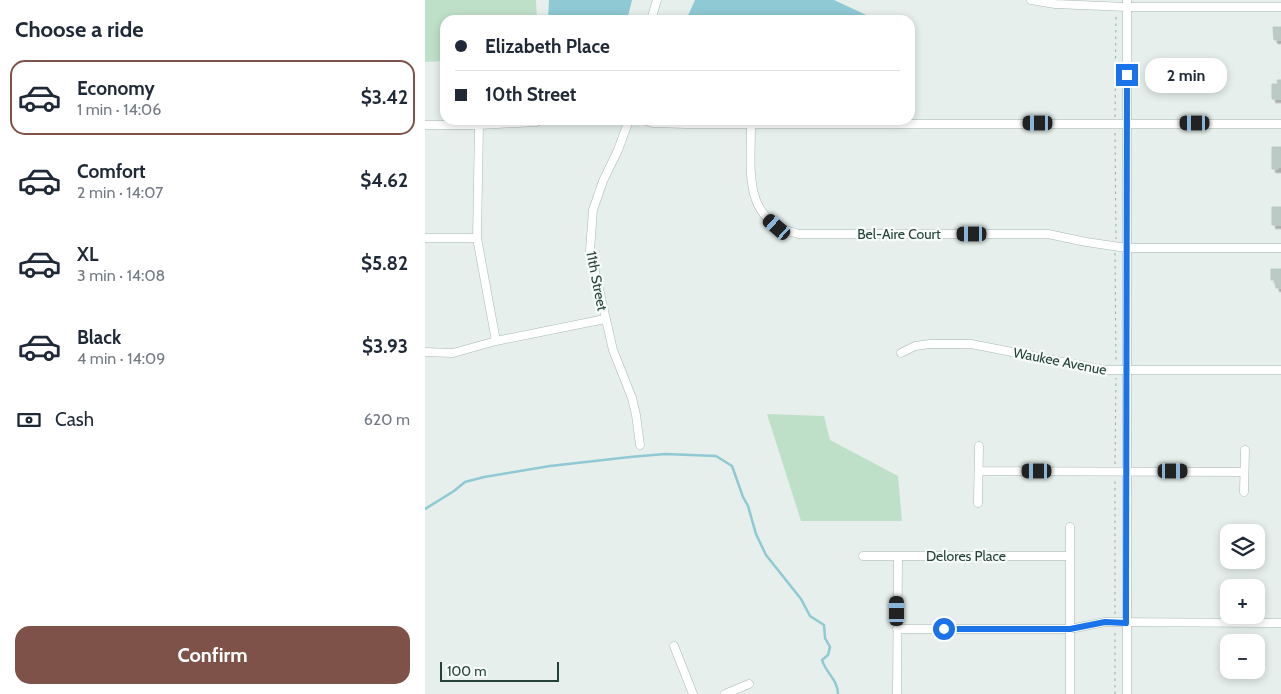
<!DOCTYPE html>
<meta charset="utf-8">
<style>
:root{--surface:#fff;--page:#f6f6f7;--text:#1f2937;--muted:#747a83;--line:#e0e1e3;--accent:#7f5249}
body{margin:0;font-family:Cabin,sans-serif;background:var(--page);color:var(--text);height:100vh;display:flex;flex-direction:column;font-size:19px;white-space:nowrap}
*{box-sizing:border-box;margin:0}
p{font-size:16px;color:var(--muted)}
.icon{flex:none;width:28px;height:28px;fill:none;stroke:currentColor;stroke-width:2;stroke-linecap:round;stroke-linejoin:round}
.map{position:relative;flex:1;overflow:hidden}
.details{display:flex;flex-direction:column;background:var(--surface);width:425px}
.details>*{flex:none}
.top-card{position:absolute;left:15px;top:15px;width:475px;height:110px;border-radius:15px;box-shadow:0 2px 8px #0003;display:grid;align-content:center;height:110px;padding:0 15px;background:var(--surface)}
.buttons{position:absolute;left:795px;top:524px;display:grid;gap:10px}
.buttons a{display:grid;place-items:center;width:45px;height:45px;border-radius:10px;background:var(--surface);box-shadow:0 2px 8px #0003;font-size:25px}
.scale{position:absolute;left:15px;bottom:12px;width:119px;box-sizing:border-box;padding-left:5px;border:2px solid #24423a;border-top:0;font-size:14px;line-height:18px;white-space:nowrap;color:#24423a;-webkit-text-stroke:4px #f7fbf9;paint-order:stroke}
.end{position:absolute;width:22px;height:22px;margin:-11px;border:6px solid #1a73e8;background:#fff;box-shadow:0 0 0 2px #fff}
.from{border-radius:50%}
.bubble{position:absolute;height:35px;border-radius:15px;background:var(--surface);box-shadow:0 2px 8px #0003;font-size:16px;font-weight:800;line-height:35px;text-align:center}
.car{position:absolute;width:15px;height:30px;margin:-15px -8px;border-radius:6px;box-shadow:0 0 4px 1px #0007;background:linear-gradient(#222 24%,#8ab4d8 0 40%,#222 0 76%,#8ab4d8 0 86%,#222 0)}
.top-card b{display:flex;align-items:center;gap:18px;height:48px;font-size:19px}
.top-card b+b{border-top:1px solid var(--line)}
.top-card i{width:12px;height:12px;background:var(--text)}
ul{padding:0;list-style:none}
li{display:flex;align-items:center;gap:15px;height:75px;margin:0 10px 8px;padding:0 5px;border:2px solid transparent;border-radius:15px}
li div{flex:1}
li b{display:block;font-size:19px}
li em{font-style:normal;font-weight:800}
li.on{border-color:var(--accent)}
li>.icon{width:45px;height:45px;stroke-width:1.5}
h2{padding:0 15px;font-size:22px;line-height:60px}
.pay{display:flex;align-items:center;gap:12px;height:55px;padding:0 15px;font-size:19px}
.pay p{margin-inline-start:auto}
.primary-button{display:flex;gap:10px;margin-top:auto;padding:10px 15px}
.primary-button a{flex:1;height:58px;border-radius:15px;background:var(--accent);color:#fff;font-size:20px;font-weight:800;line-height:58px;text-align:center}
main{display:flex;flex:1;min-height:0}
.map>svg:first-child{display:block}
.green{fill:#bfe0c8}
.water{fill:#8ec9d4}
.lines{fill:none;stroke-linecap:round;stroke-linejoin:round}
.stream{stroke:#8ec9d4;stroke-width:2.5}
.building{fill:#bbcac4;stroke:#b8c9c2;filter:url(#shadow)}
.street-casing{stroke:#a8b8b2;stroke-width:9}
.path{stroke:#86b3a5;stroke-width:1;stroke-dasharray:2.5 4;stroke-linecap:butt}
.street{stroke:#fff;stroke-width:8}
.route{stroke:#1a73e8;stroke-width:6}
.labels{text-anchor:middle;stroke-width:4.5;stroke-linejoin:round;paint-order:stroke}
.street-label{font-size:14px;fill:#24423a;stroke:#f7fbf9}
</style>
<main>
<section class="details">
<h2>Choose a ride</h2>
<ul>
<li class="on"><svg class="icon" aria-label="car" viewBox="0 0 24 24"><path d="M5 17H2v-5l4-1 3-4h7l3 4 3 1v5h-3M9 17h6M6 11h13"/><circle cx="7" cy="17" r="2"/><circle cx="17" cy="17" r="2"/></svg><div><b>Economy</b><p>1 min · 14:06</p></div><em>$3.42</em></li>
<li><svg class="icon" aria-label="car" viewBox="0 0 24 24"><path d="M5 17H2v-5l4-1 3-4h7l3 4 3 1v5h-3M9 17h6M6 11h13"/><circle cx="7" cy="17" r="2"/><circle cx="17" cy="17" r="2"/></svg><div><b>Comfort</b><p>2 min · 14:07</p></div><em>$4.62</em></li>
<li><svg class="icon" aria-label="car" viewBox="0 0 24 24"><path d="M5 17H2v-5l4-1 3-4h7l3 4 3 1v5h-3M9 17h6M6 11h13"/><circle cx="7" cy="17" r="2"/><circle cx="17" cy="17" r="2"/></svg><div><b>XL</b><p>3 min · 14:08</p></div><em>$5.82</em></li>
<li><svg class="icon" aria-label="car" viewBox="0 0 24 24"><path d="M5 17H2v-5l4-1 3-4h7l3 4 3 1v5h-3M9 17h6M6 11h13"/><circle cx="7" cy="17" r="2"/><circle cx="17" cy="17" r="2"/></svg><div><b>Black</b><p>4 min · 14:09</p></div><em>$3.93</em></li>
</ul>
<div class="pay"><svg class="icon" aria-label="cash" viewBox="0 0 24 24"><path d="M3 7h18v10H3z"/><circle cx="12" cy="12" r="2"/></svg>Cash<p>620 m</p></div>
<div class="primary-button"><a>Confirm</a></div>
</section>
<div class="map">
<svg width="856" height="694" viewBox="0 0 856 694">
<defs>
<filter id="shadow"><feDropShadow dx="3.5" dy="3.5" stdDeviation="0" flood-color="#0004"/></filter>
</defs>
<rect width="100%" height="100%" fill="#e6efeb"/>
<!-- green -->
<path class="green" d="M0 0H111L112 20H20V61L0 62Z
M342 414 399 416 405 440 473 476 477 521H376Z"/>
<!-- water -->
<path class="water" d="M124 0H207L202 20H123Z
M270 0H409L452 20H261Z"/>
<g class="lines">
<!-- stream -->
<path class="stream" d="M0 509 29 491 40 482 59 477 125 466 205 457 240 454 291 456 307 466 318 497 323 506 331 534 341 555 376 599 385 616 399 625 400 638 405 647 403 655 397 660C401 673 413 680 413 694"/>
</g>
<!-- building -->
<path class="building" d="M848 27H856V40H849Z
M852 80H856V99H847V84H853Z
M847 147H856V167H853V169H847Z
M847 207H856V225H847Z
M846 269H856V288H851L850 280H846Z"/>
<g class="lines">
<!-- street casing -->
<g class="street-casing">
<path id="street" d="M606 0 630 4 702 7H856
M226 20 232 0
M204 120 193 150 178 181 168 210 165 250 188 350 207 398 211 415 215 445
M218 120 228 123 262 124H856
M0 125H54L111 122 116 120
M54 125 52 238 71 341
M326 125C326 171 317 222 374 234H623L661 242 702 248H856
M0 238H52
M0 352 28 353 71 341 180 319
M476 353 490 346 505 344H546L679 370H856
M554 471 819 472
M819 492 820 450
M553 503 554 446
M645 527V694
M438 556H645
M472 629H645L680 622 856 623
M249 646 268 694
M300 694 324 684
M472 694 473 556
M702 694V0"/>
</g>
<!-- path -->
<path class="path" d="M690 117 691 16
M690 133 691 239
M690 253 691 362
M690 464 691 378
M690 614V481
M690 694V631"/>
<!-- street -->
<use href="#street" class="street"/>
</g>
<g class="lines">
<!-- route -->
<path class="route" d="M519 629H645L680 622 701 623 702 75"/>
</g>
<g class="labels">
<!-- street labels -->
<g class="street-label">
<text x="474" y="239">Bel-Aire Court</text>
<text transform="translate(172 281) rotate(79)" y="5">11th Street</text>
<text transform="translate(635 361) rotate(11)" y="5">Waukee Avenue</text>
<text x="541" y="561">Delores Place</text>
</g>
</g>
</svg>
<div class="buttons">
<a><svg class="icon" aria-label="layers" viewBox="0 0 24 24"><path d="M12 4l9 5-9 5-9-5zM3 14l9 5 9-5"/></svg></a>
<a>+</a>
<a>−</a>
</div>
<div class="scale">100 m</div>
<i class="end from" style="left:519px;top:629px"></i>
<i class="end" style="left:702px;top:75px"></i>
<div class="bubble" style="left:720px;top:58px;width:82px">2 min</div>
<i class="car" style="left:613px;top:123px;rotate:270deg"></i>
<i class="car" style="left:770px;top:123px;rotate:270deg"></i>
<i class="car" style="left:352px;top:227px;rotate:311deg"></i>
<i class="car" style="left:547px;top:234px;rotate:270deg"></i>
<i class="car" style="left:612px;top:471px;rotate:270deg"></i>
<i class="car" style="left:748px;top:471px;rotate:90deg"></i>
<i class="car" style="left:472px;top:611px;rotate:0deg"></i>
<div class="top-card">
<b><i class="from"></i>Elizabeth Place</b>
<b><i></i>10th Street</b>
</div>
</div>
</main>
